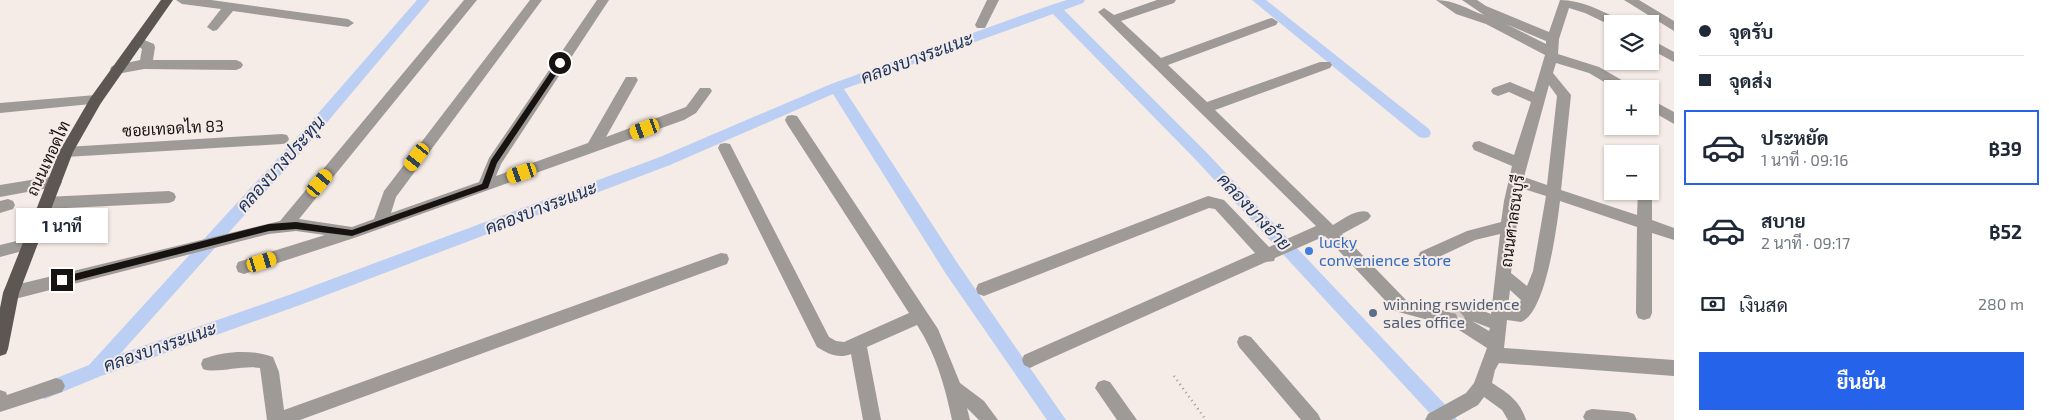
<!DOCTYPE html>
<html lang="th">
<meta charset="utf-8">
<style>
:root{--surface:#fff;--page:#f6f6f7;--text:#1f2937;--muted:#747a83;--line:#e0e1e3;--accent:#2563eb}
body{margin:0;font-family:"Exo 2",Sarabun,sans-serif;background:var(--page);color:var(--text);height:100vh;display:flex;flex-direction:column;font-size:19px;white-space:nowrap}
*{box-sizing:border-box;margin:0}
p{font-size:16px;color:var(--muted)}
.icon{flex:none;width:28px;height:28px;fill:none;stroke:currentColor;stroke-width:2;stroke-linecap:round;stroke-linejoin:round}
.map{position:relative;flex:1;overflow:hidden}
.sheet{display:flex;flex-direction:column;background:var(--surface);width:375px}
.sheet>*{flex:none}
.guide{display:grid;align-content:center;height:110px;padding:0 25px;background:var(--surface)}
.tools{position:absolute;left:1604px;top:15px;display:grid;gap:10px}
.tools a{display:grid;place-items:center;width:55px;height:55px;border-radius:0px;background:var(--surface);box-shadow:0 1px 4px #0004;font-size:25px}
.end{position:absolute;width:22px;height:22px;margin:-11px;border:6px solid #171312;background:#fff;box-shadow:0 0 0 2px #fff}
.from{border-radius:50%}
.bubble{position:absolute;height:35px;border-radius:0px;background:var(--surface);box-shadow:0 1px 4px #0004;font-size:16px;font-weight:700;line-height:35px;text-align:center}
.car{position:absolute;width:15px;height:30px;margin:-15px -8px;border-radius:6px;box-shadow:0 0 4px 1px #0007;background:linear-gradient(#f5c518 24%,#345 0 40%,#f5c518 0 76%,#345 0 86%,#f5c518 0)}
.guide b{display:flex;align-items:center;gap:18px;height:48px;font-size:19px}
.guide b+b{border-top:1px solid var(--line)}
.guide i{width:12px;height:12px;background:var(--text)}
ul{padding:0;list-style:none}
li{display:flex;align-items:center;gap:15px;height:75px;margin:0 10px 8px;padding:0 15px;border:2px solid transparent;border-radius:0px}
li div{flex:1}
li b{display:block;font-size:19px}
li em{font-style:normal;font-weight:700}
li.selected{border-color:var(--accent)}
li>.icon{width:45px;height:45px;stroke-width:1.5}
.pay{display:flex;align-items:center;gap:12px;height:55px;padding:0 25px;font-size:19px}
.pay p{margin-inline-start:auto}
.button{display:flex;gap:10px;margin-top:auto;padding:10px 25px}
.button a{flex:1;height:58px;border-radius:0px;background:var(--accent);color:#fff;font-size:20px;font-weight:700;line-height:58px;text-align:center}
main{display:flex;flex:1;min-height:0}
.map>svg:first-child{display:block}
.lines{fill:none;stroke-linecap:round;stroke-linejoin:round}
.canal{fill:#bacff3;fill-rule:evenodd}
.minor-tunnel{stroke:#d4cbc7;stroke-width:15;stroke-dasharray:15 8;stroke-linecap:butt}
.path{stroke:#9d9693;stroke-width:2.5;stroke-dasharray:1 4;stroke-linecap:butt}
.minor{fill:#9e9a98;fill-rule:evenodd}
.major{fill:#5d5753;fill-rule:evenodd}
.route{fill:#171312}
.shop-dot{fill:#3f7fe0;stroke:#f5ebe7;stroke-width:2}
.service-dot{fill:#5c6f8a;stroke:#f5ebe7;stroke-width:2}
.labels{text-anchor:middle;stroke-width:4;stroke-linejoin:round;paint-order:stroke}
.street-label{font-size:16px;fill:#171312;stroke:#f5ebe7}
.shop-label{font-size:16px;fill:#366cbe;stroke:#f5ebe7;text-anchor:start}
.service-label{font-size:16px;fill:#4e5e75;stroke:#f5ebe7;text-anchor:start}
.water-label{font-size:18px;font-style:italic;fill:#19335f;stroke:#f5ebe7}
</style>
<main>
<div class="map">
<svg width="1674" height="420" viewBox="0 0 1674 420">
<rect width="100%" height="100%" fill="#f5ebe7"/>
<g class="lines">
<!-- canal -->
<path class="canal" d="M417 0H430L318 133 120 354 289 295 660 157 831 84 1051 5 1067 0H1085L1083 3 1064 10 1206 152 1454 414 1457 420H1436L1196 160 1053 14 844 89 958 264 1066 420H1047L946 274 833 94 670 165 300 305 101 376 45 399 39 397 36 391 39 385 89 365 308 125Z
M1252 0H1266L1429 129 1431 133 1429 137 1424 138 1419 137Z"/>
<!-- minor-tunnel -->
<path class="minor-tunnel" d="M1453 308 1468 312"/>
<!-- path -->
<path class="path" d="M1174 376 1206 420"/>
<!-- minor -->
<path class="minor" d="M176 0H211L348 19 354 23 348 27 233 11 217 30 213 31 207 27 221 9 182 4Z
M464 0H477L299 219 352 227 374 219 384 191 530 0H542L396 197 391 213 479 182 489 158 597 0H609L501 164 496 176 588 143 626 77H636L638 80 606 137 686 107 700 88H710L712 91 696 113 684 120 357 237 244 274 238 272 236 267 238 262 325 235 296 231 269 234 11 300 5 298 3 293 5 288 11 286 280 221Z
M987 0H999L985 28H977L975 25Z
M1157 0H1176L1174 3 1121 21 1161 58 1268 19 1272 18 1278 22 1276 25 1168 65 1207 102 1320 62H1330L1332 65 1330 68 1215 110 1333 225C1343 219 1357 208 1368 212L1371 216 1368 220 1342 234 1406 300 1456 314 1458 319 1456 324 1450 326 1395 311 1325 236 1275 258 1274 261 1266 262 1036 365 1030 368 1024 365 1022 360 1024 355 1255 253 1215 209 1209 208 984 296 978 294 976 289 978 284 1208 196 1224 200 1269 247 1316 226 1098 12 1104 8 1114 15Z
M1436 0C1454 0 1467 9 1484 15L1462 0H1477L1486 6 1549 32 1560 0C1582 0 1602 11 1622 21L1624 24H1612V26L1585 13 1569 8 1559 39 1558 54 1599 67 1632 86 1634 89H1616L1589 73 1556 63 1553 73 1571 95 1561 190 1637 215 1638 191H1650V187L1652 191V220L1674 228V240L1652 233V313L1650 318 1644 320 1638 318 1636 313 1637 227 1560 201C1557 226 1546 313 1521 322L1507 320 1504 348 1674 360V376L1499 363 1495 370 1492 383C1508 393 1520 401 1526 420H1508L1502 410 1484 397 1478 405 1451 420H1425L1428 414 1466 393 1474 383 1487 348 1459 330 1457 325 1459 320 1465 318 1460 312 1462 307 1468 305 1491 314 1500 234 1475 240 1426 263 1420 262 1418 257 1420 252 1467 231 1501 222 1504 201 1512 166 1474 150 1472 146 1474 142 1479 141 1514 155 1531 102 1509 92 1498 96 1493 94 1491 91 1493 88 1510 82 1534 92 1545 55 1486 24 1456 14ZM1506 24 1546 41V44ZM1549 85 1557 96 1547 185 1524 177ZM1521 188 1546 196 1533 271 1527 286 1511 273ZM1510 290 1521 300 1517 308 1508 306ZM1472 321 1490 328 1489 331Z
M1624 0H1639L1674 21V31Z
M137 37 154 44 155 47 153 60H236L241 62 243 65 241 68 236 70 144 69 117 74 112 72 110 69 112 66 140 60 142 49 131 41Z
M1650 39 1674 52V62L1650 49Z
M96 95 101 97 103 100 101 103 0 113V103Z
M1650 99 1674 112V124L1650 110Z
M792 115 797 116 938 329 960 383 984 401 998 420H979L967 408 970 420H952C945 387 936 354 917 325L867 347 881 420H863L851 354C839 359 828 354 817 347L718 148 720 144 725 143 730 144 829 337 836 341 844 342 909 313 787 124 785 120 787 116Z
M282 134 287 135 289 139 287 143 282 144 66 157 61 156 59 152 61 148 66 147Z
M1645 146 1650 147 1652 151 1650 158V154H1638L1640 147Z
M55 176 60 178 62 182 60 186 0 197V185Z
M169 191 174 193 176 197 174 201 169 203 46 209 41 207 39 203 41 199 46 197Z
M8 199 13 201 15 205 13 209 0 213V201Z
M29 238 34 240 37 244 34 248 0 257V245Z
M721 253 727 254 729 259 727 264 300 420H267L260 368C242 365 216 374 203 369L201 364 203 359C225 351 251 349 273 357L279 372 284 410Z
M1245 335 1251 337 1318 414 1321 420H1301L1239 347 1237 342 1239 337Z
M56 378 62 380 65 386 62 392 0 412V390L6 392 7 395Z
M1104 380 1110 382 1137 420H1117L1095 388 1098 382Z
M1592 409 1628 412 1634 414 1637 420H1585L1583 417 1586 411Z"/>
<!-- major -->
<path class="major" d="M161 0H173L101 103 73 152 19 293 8 349 6 354 0 356V308L3 293 59 152 91 97Z"/>
</g>
<!-- route -->
<path class="route" d="M558 61 564 63 497 163 488 188 352 236 296 229 269 231 62 284 57 280 62 277 269 224 296 222 352 230 482 184 491 160Z"/>
<!-- markers -->
<circle class="shop-dot" cx="1309" cy="251" r="5"/>
<circle class="service-dot" cx="1373" cy="313" r="5"/>
<g class="labels">
<!-- street labels -->
<g class="street-label">
<text transform="translate(173 128) rotate(-3)" y="6">ซอยเทอดไท 83</text>
<text transform="translate(48 158) rotate(-65)" y="6">ถนนเทอดไท</text>
<text transform="translate(1512 221) rotate(-82)" y="6">ถนนศาลธนบุรี</text>
</g>
<!-- shop labels -->
<g class="shop-label">
<text x="1319" y="248">lucky<tspan x="1319" dy="18">convenience store</tspan></text>
</g>
<!-- service labels -->
<g class="service-label">
<text x="1383" y="310">winning rswidence<tspan x="1383" dy="18">sales office</tspan></text>
</g>
<!-- water labels -->
<g class="water-label">
<text transform="translate(917 58) rotate(-20)" y="6">คลองบางระแนะ</text>
<text transform="translate(281 164) rotate(-48)" y="6">คลองบางประทุน</text>
<text transform="translate(541 208) rotate(-21)" y="6">คลองบางระแนะ</text>
<text transform="translate(1254 212) rotate(47)" y="6">คลองบางอ้าย</text>
<text transform="translate(160 347) rotate(-19)" y="6">คลองบางระแนะ</text>
</g>
</g>
</svg>
<div class="tools">
<a><svg class="icon" aria-label="layers" viewBox="0 0 24 24"><path d="M12 4l9 5-9 5-9-5zM3 14l9 5 9-5"/></svg></a>
<a>+</a>
<a>−</a>
</div>
<i class="end from" style="left:560px;top:63px"></i>
<i class="end" style="left:62px;top:280px"></i>
<div class="bubble" style="left:16px;top:208px;width:92px">1 นาที</div>
<i class="car" style="left:645px;top:129px;rotate:250deg"></i>
<i class="car" style="left:417px;top:157px;rotate:217deg"></i>
<i class="car" style="left:522px;top:173px;rotate:251deg"></i>
<i class="car" style="left:320px;top:183px;rotate:40deg"></i>
<i class="car" style="left:262px;top:262px;rotate:73deg"></i>
</div>
<section class="sheet">
<div class="guide">
<b><i class="from"></i>จุดรับ</b>
<b><i></i>จุดส่ง</b>
</div>
<ul>
<li class="selected"><svg class="icon" aria-label="car" viewBox="0 0 24 24"><path d="M5 17H2v-5l4-1 3-4h7l3 4 3 1v5h-3M9 17h6M6 11h13"/><circle cx="7" cy="17" r="2"/><circle cx="17" cy="17" r="2"/></svg><div><b>ประหยัด</b><p>1 นาที · 09:16</p></div><em>฿39</em></li>
<li><svg class="icon" aria-label="car" viewBox="0 0 24 24"><path d="M5 17H2v-5l4-1 3-4h7l3 4 3 1v5h-3M9 17h6M6 11h13"/><circle cx="7" cy="17" r="2"/><circle cx="17" cy="17" r="2"/></svg><div><b>สบาย</b><p>2 นาที · 09:17</p></div><em>฿52</em></li>
</ul>
<div class="pay"><svg class="icon" aria-label="cash" viewBox="0 0 24 24"><path d="M3 7h18v10H3z"/><circle cx="12" cy="12" r="2"/></svg>เงินสด<p>280 m</p></div>
<div class="button"><a>ยืนยัน</a></div>
</section>
</main>
